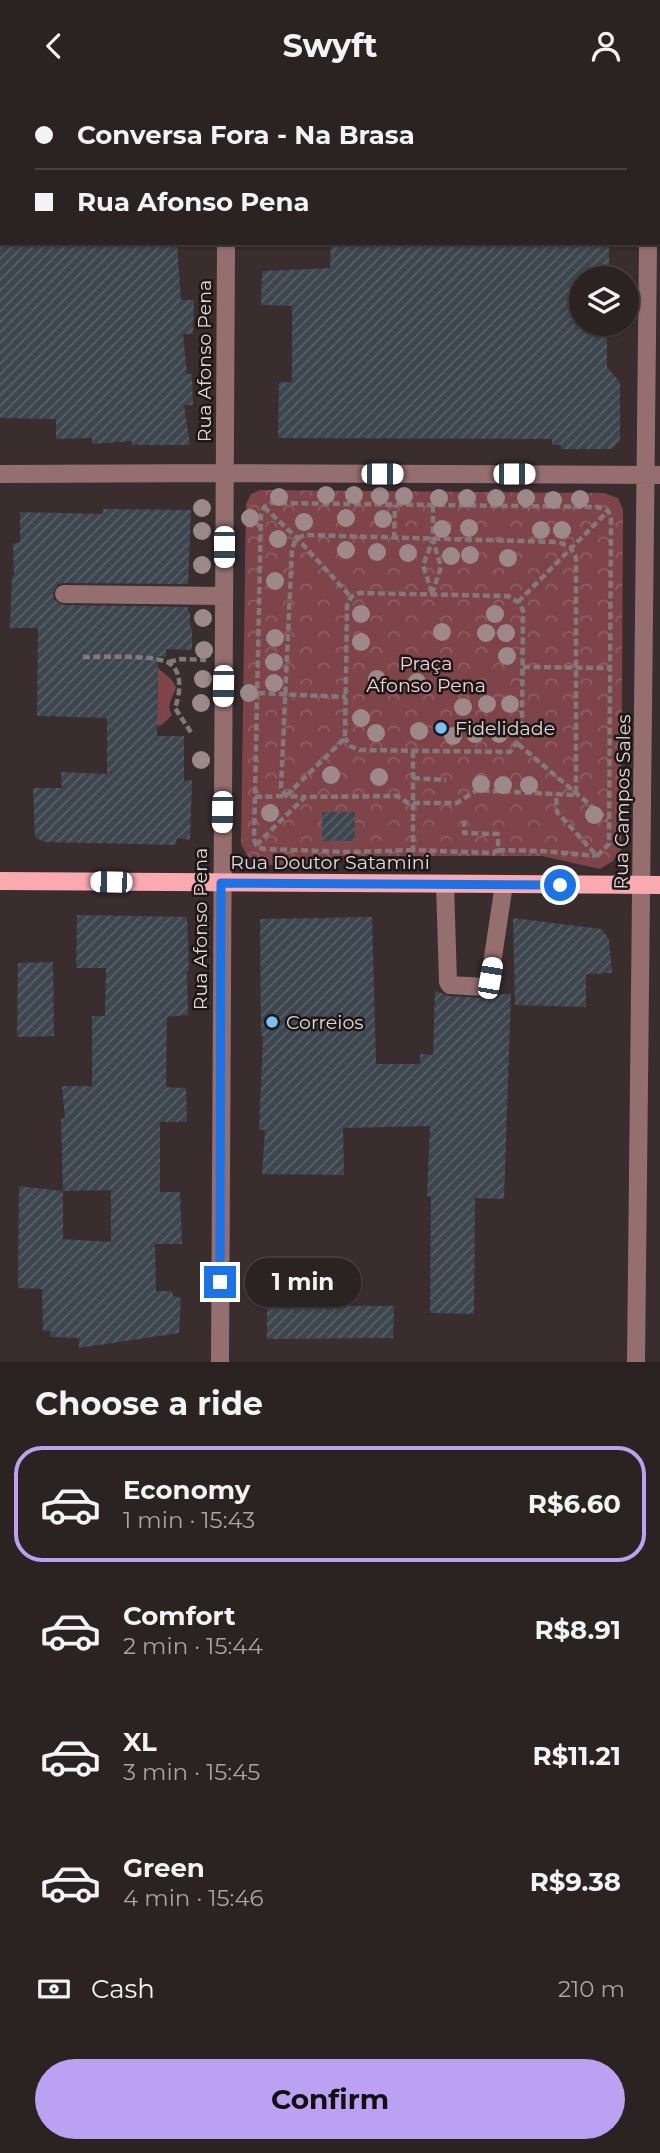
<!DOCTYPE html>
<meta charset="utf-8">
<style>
:root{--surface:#2b2222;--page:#332a2a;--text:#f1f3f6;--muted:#a6a4a5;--line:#473f40;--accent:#bca0f2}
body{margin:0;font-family:Montserrat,sans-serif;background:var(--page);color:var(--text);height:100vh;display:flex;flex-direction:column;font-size:26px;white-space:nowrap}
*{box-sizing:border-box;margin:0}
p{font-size:23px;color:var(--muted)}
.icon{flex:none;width:38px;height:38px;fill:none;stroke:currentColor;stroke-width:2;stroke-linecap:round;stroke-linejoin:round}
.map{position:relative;height:1271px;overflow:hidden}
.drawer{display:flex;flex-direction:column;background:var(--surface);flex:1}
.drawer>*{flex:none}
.banner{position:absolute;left:0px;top:0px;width:662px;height:154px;box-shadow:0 2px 5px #0004,0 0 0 2px var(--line);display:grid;align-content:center;height:154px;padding:0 35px;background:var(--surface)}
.tools{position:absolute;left:569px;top:175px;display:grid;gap:14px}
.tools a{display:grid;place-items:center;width:70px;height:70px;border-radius:50%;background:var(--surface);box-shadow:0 2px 5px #0004,0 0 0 2px var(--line);font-size:35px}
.end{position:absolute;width:32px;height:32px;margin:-16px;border:9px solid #1a73e8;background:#fff;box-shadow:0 0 0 4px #fff}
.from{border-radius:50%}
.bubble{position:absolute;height:49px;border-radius:24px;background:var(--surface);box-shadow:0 2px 5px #0004,0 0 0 2px var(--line);font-size:23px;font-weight:700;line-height:49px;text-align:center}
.car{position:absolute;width:21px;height:42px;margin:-21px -10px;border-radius:9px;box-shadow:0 0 5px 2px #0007;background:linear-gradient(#fff 24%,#345 0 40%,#fff 0 76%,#345 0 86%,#fff 0)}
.banner b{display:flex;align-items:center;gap:24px;height:66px;font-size:26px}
.banner b+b{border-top:2px solid var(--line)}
.banner i{width:18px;height:18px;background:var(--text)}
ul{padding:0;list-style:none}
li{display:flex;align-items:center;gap:21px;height:116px;margin:0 14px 10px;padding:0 21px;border:4px solid transparent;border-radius:28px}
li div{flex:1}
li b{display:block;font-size:26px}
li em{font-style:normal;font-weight:700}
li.selected{border-color:var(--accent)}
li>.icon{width:63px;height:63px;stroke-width:1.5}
h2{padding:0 35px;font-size:32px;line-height:84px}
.pay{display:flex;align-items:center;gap:18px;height:77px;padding:0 35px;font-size:26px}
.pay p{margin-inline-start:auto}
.action{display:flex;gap:14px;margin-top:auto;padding:14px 35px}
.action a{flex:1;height:80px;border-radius:42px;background:var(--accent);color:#111;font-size:28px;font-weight:700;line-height:80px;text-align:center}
header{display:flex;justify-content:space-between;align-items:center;height:91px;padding:0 35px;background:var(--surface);font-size:32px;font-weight:700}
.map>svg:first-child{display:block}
.green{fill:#7e4449}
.park{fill:url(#park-crowns)}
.building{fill:url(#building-hatch);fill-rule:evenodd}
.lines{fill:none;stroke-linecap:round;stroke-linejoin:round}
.path{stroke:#83797a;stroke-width:4.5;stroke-dasharray:7 3.5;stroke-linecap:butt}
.minor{stroke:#956e70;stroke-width:18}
.major{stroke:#faa9ae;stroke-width:18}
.tree{fill:#9d898a}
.route{stroke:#1a73e8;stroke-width:9}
.poi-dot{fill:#7abff8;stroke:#1d1717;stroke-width:2.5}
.labels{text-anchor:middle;stroke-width:5;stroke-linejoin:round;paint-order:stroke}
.street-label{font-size:19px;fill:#e0d8d8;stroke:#1d1717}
.park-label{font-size:19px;fill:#eed4d5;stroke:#1d1717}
.poi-label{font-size:19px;fill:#e0d8d8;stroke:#1d1717;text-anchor:start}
</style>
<header><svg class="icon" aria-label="back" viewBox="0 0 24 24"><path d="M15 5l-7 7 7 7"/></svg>Swyft<svg class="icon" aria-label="person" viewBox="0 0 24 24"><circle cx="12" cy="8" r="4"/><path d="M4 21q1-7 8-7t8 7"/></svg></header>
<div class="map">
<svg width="660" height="1271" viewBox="0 0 660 1271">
<defs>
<pattern id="park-crowns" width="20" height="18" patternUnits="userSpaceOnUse" patternTransform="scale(1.75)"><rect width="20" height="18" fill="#7e4449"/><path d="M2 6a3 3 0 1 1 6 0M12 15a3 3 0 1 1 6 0" fill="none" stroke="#905e62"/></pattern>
<pattern id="building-hatch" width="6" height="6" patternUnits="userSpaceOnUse" patternTransform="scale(1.75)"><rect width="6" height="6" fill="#3d464e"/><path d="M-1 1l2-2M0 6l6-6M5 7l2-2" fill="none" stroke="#596067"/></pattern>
</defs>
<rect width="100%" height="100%" fill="#392d2e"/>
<!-- green -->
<path class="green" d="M158 577 171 588 176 596C173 607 166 613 172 624L162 634 157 635Z"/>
<!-- park -->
<path class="park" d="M260 399 604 402 618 407 623 419 621 759 613 770 600 778 542 765H336L300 775 264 774 248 766 241 753 246 413 251 403Z"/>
<!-- building -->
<path class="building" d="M0 152H177L181 209H194L193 243H183L187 283H192L193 314H184L190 354H132V350L92 353V347L56 348V328L0 327Z
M331 152H609V187H581V233H607V276L620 291V349L612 358H561V354H552V348L278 347 279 291H292V215L261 214 262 180 330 177Z
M103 418 191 419 188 493 64 492 58 493 53 502 54 509 64 514 188 516V521H190V537H192V559L166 558V566L158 565 157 645H184V690L192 689 190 749 177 747 176 754 44 751 35 746 33 697H62L61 681 107 683V627L37 625 38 537H10L12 486 14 485 13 453 20 451V421L103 423Z
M322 721H355V750H322Z
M77 824 187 826 189 880H187L188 924 167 926 166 996 186 997 187 1031H160V1101H180L182 1153H155L156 1200H172L173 1205 181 1207 179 1242 79 1257V1247L50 1246 51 1240H43L42 1198 18 1197 19 1095 63 1100 61 1027 65 1028 62 995H92V925H105L106 877H76ZM111 1099V1151L63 1148V1100Z
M372 826 376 973H420V963L433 964 435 900 449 905 484 907 494 903H511L504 1108 475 1107 474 1223 430 1222 431 1105H427L430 1035 343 1037 344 1084 262 1083 265 1039H259L263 945H261L260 828Z
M513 827 601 838 609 848 612 882 586 883V916L515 914Z
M53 871 54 945 17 946 18 872Z
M267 1215H394L393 1247 267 1248Z"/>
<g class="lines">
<!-- path -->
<path class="path" d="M264 416 297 447 351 506
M246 434H260
M394 448 395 414
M432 502 423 474 433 449
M432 503 441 476 433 449V414
M518 511 608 420
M83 566C102 566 152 564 167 571 184 579 180 603 175 617L192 643
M169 571 181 568 206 569
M523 576 610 577
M258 602 346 606
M518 653 608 729
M413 660V759L493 762 498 759V743L464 742V730
M413 687 446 689
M255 706 286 705 345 647 347 515 351 506 359 502 508 505 518 511 523 519 522 644 510 661 360 659 350 655 345 647
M256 754 305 706 397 705 408 712H457L477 699 573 704 576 702V466L570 456 558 451 305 444 297 447 292 457 281 697 286 705 305 706
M413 759 349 761 263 758 256 754 254 748 261 423 264 416 271 412 599 416 608 420 611 427 609 753 597 765 557 721 556 703
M498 759 543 760 597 765"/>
<!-- minor -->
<path class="minor" d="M649 0V2
M28 2 30 0
M228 2V0
M0 31 2 29
M0 383 224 382 660 384
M64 503 224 505
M445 793 448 891 450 894 485 896 490 886 504 793
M220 1271 226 152
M636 1271 648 152"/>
<!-- major -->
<path class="major" d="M0 790 660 794"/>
</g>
<!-- trees -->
<g class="tree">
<circle cx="326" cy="404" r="9"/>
<circle cx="354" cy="404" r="9"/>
<circle cx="380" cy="405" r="9"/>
<circle cx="404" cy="405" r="9"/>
<circle cx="279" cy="406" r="9"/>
<circle cx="439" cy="407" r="9"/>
<circle cx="467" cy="407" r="9"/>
<circle cx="496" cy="407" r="9"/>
<circle cx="526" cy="407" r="9"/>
<circle cx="580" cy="408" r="9"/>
<circle cx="553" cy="409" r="9"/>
<circle cx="202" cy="417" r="9"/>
<circle cx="250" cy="427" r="9"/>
<circle cx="346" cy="427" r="9"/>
<circle cx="383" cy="428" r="9"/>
<circle cx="304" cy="431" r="9"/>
<circle cx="469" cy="437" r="9"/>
<circle cx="442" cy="438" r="9"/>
<circle cx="541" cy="439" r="9"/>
<circle cx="562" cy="439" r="9"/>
<circle cx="202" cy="440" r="9"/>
<circle cx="278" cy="448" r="9"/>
<circle cx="346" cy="459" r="9"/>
<circle cx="377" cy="461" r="9"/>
<circle cx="408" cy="462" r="9"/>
<circle cx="470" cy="464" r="9"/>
<circle cx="451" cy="465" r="9"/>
<circle cx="508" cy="467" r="9"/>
<circle cx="202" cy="474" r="9"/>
<circle cx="275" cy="490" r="9"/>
<circle cx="361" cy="523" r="9"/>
<circle cx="495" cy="523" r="9"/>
<circle cx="203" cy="527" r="9"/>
<circle cx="442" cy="541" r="9"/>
<circle cx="486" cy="542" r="9"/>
<circle cx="506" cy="542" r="9"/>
<circle cx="275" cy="547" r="9"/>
<circle cx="361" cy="551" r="9"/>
<circle cx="204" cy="559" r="9"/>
<circle cx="507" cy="565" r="9"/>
<circle cx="274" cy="571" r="9"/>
<circle cx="203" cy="588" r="9"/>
<circle cx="377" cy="588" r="9"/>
<circle cx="417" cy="591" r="9"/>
<circle cx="274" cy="592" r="9"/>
<circle cx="249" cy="602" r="9"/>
<circle cx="201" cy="612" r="9"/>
<circle cx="487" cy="613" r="9"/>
<circle cx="510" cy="613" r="9"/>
<circle cx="463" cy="616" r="9"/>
<circle cx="361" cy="627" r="9"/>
<circle cx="419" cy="640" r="9"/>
<circle cx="376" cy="642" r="9"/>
<circle cx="475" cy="643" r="9"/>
<circle cx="499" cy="643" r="9"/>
<circle cx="453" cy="645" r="9"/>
<circle cx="201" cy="669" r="9"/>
<circle cx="331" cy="684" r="9"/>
<circle cx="379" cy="686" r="9"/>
<circle cx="481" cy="693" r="9"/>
<circle cx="503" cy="694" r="9"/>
<circle cx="529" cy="694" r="9"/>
<circle cx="270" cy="722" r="9"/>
<circle cx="594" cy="724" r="9"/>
</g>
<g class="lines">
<!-- route -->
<path class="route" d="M220 1191 221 792 560 794"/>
</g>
<!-- markers -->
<g class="poi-dot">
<circle cx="441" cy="637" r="7"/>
<circle cx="272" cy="931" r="7"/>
</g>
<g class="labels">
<!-- street labels -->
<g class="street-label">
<text transform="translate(204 270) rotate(-90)" y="7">Rua Afonso Pena</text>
<text transform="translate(622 711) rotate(-89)" y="7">Rua Campos Sales</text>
<text x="330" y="778">Rua Doutor Satamini</text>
<text transform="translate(200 838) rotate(-90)" y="7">Rua Afonso Pena</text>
</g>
<!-- park labels -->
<g class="park-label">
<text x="426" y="579">Praça<tspan x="426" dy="22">Afonso Pena</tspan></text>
</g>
<!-- poi labels -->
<g class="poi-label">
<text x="455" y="644">Fidelidade</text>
<text x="286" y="938">Correios</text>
</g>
</g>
</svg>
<div class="tools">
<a><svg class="icon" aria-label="layers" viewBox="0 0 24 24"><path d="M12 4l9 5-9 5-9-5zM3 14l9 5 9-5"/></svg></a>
</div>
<i class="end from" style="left:560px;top:794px"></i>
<i class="end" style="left:220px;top:1191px"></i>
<div class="bubble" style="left:245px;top:1167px;width:116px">1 min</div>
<i class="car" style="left:382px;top:383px;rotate:90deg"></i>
<i class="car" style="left:514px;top:383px;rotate:90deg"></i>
<i class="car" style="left:224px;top:456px;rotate:180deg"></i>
<i class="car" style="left:223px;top:595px;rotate:181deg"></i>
<i class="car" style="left:222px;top:721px;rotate:181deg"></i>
<i class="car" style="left:111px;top:791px;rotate:271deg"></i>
<i class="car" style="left:490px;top:887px;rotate:10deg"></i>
<div class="banner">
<b><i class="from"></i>Conversa Fora - Na Brasa</b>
<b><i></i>Rua Afonso Pena</b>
</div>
</div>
<section class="drawer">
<h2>Choose a ride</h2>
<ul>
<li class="selected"><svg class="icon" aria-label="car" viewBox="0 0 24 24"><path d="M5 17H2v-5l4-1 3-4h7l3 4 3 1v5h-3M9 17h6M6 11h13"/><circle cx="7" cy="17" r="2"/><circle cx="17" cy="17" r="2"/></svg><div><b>Economy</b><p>1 min · 15:43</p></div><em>R$6.60</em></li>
<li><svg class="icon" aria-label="car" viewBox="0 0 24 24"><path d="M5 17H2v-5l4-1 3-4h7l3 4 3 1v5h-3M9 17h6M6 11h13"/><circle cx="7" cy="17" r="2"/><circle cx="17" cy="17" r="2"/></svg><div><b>Comfort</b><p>2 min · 15:44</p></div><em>R$8.91</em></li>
<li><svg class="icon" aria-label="car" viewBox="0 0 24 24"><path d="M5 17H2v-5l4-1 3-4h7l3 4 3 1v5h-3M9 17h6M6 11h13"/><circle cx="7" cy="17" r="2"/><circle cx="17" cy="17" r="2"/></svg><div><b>XL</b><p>3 min · 15:45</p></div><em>R$11.21</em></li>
<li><svg class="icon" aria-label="car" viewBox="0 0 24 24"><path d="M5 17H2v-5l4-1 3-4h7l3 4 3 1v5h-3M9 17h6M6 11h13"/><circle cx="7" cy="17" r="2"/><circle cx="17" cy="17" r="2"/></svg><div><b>Green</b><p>4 min · 15:46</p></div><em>R$9.38</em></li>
</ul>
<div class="pay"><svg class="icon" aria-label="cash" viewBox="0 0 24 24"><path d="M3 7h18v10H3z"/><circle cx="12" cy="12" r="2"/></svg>Cash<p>210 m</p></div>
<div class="action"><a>Confirm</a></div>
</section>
